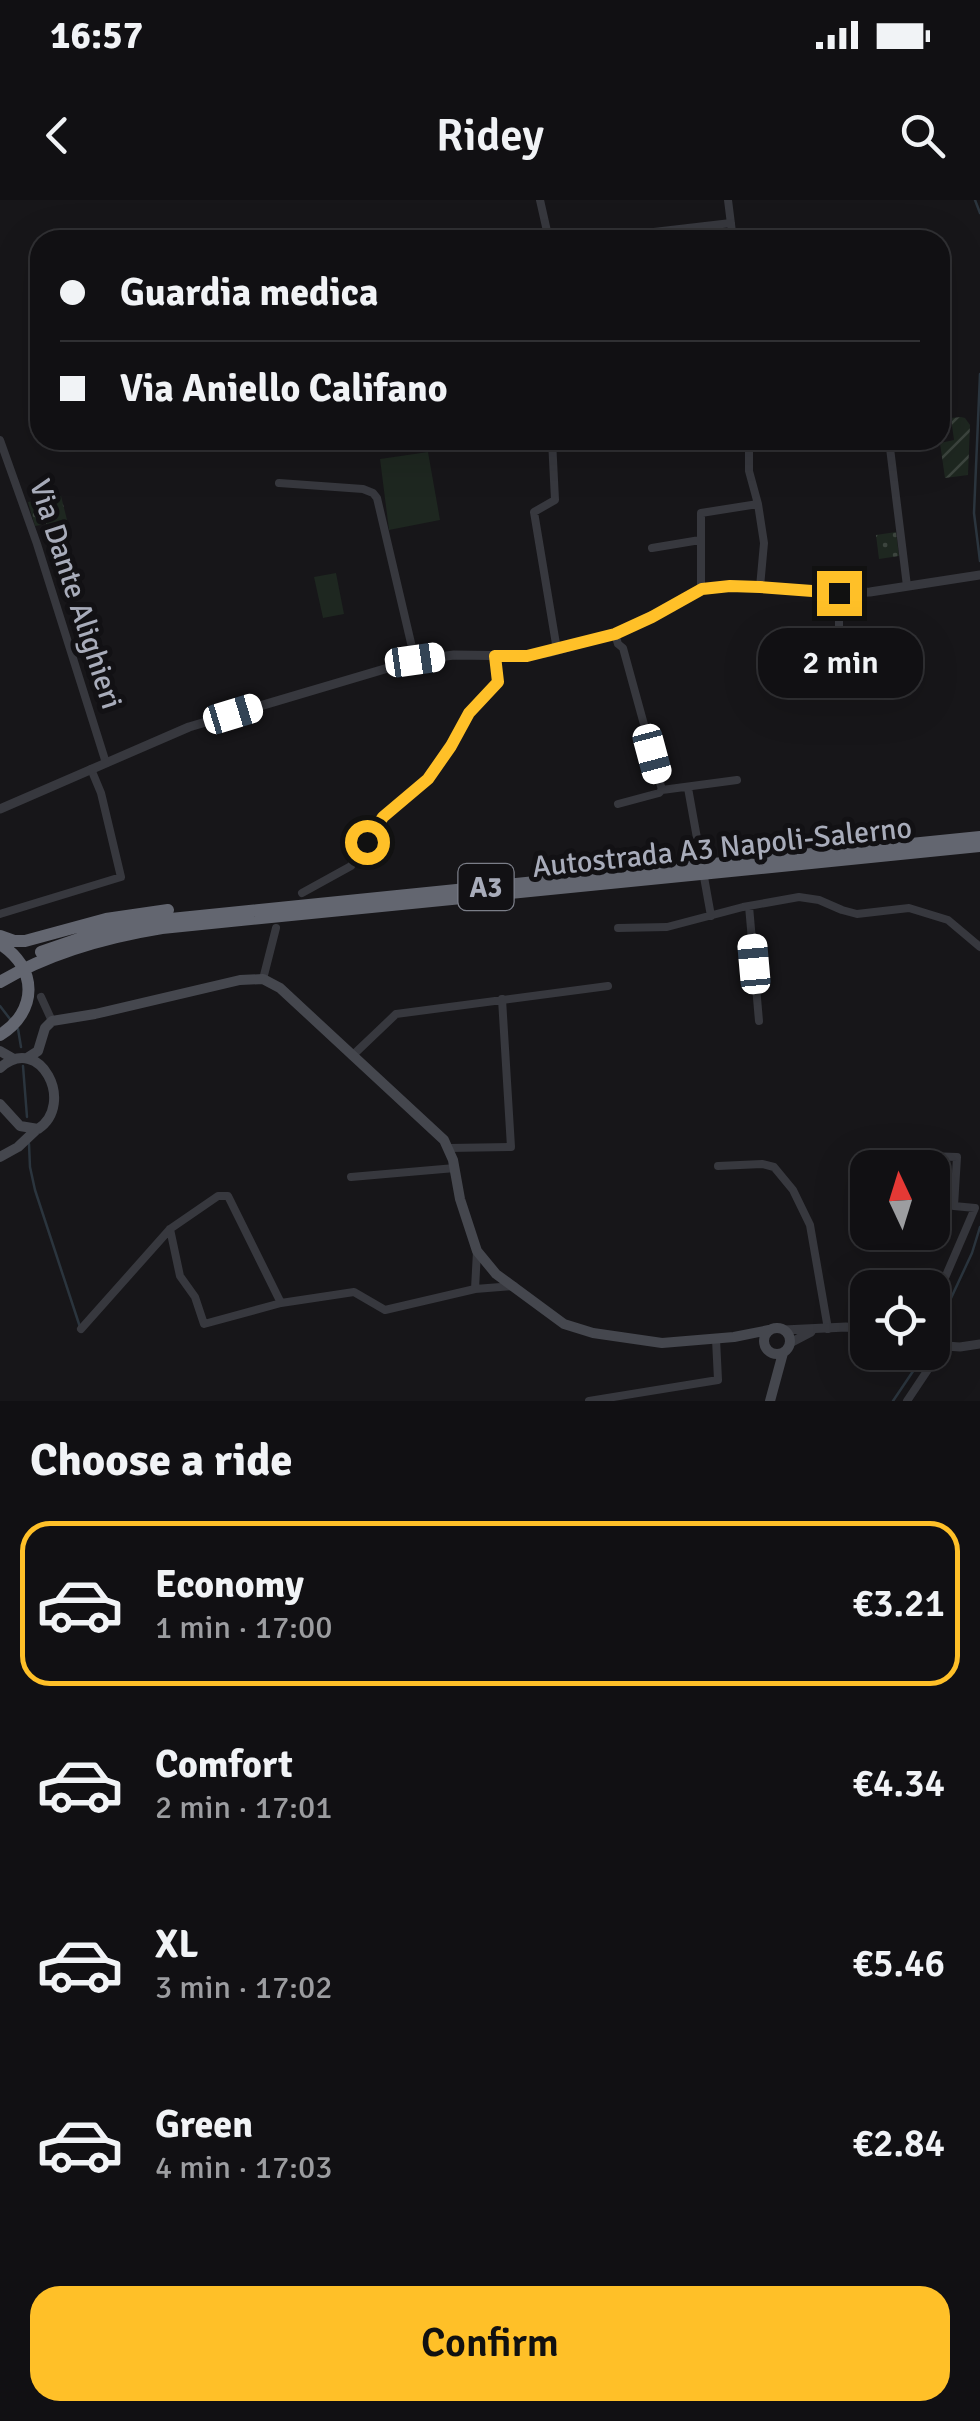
<!DOCTYPE html>
<meta charset="utf-8">
<style>
:root{--surface:#111013;--page:#1e1e21;--text:#f1f3f6;--muted:#9c9da0;--line:#303033;--accent:#ffc028}
body{margin:0;font-family:Signika,sans-serif;background:var(--page);color:var(--text);height:100vh;display:flex;flex-direction:column;font-size:38px;white-space:nowrap}
*{box-sizing:border-box;margin:0}
p{font-size:32px;color:var(--muted)}
.icon{flex:none;width:55px;height:55px;fill:none;stroke:currentColor;stroke-width:2;stroke-linecap:round;stroke-linejoin:round}
.map{position:relative;height:1201px;overflow:hidden}
.details{display:flex;flex-direction:column;background:var(--surface);flex:1}
.details>*{flex:none}
.top-card{position:absolute;left:30px;top:30px;width:920px;height:220px;border-radius:30px;box-shadow:0 10px 40px #0002,0 0 0 2px var(--line);display:grid;align-content:center;height:220px;padding:0 30px;background:var(--surface)}
.needle{width:65px;rotate:356deg}
.tools{position:absolute;left:850px;top:950px;display:grid;gap:20px}
.tools a{display:grid;place-items:center;width:100px;height:100px;border-radius:20px;background:var(--surface);box-shadow:0 10px 40px #0002,0 0 0 2px var(--line);font-size:50px}
.end{position:absolute;width:45px;height:45px;margin:-22px;border:12px solid #ffc028;background:#111;box-shadow:0 0 0 5px #111}
.from{border-radius:50%}
.bubble{position:absolute;height:70px;border-radius:30px;background:var(--surface);box-shadow:0 10px 40px #0002,0 0 0 2px var(--line);font-size:32px;font-weight:600;line-height:70px;text-align:center}
.car{position:absolute;width:30px;height:60px;margin:-30px -15px;border-radius:12px;box-shadow:0 0 8px 2px #0007;background:linear-gradient(#fff 24%,#345 0 40%,#fff 0 76%,#345 0 86%,#fff 0)}
.top-card b{display:flex;align-items:center;gap:35px;height:95px;font-size:38px}
.top-card b+b{border-top:2px solid var(--line)}
.top-card i{width:25px;height:25px;background:var(--text)}
ul{padding:0;list-style:none}
li{display:flex;align-items:center;gap:30px;height:165px;margin:0 20px 15px;padding:0 10px;border:5px solid transparent;border-radius:30px}
li div{flex:1}
li b{display:block;font-size:38px}
li em{font-style:normal;font-weight:600}
li.current{border-color:var(--accent)}
li>.icon{width:90px;height:90px;stroke-width:1.5}
h2{padding:0 30px;font-size:45px;line-height:120px}
.primary-button{display:flex;gap:20px;margin-top:auto;padding:20px 30px}
.primary-button a{flex:1;height:115px;border-radius:30px;background:var(--accent);color:#111;font-size:40px;font-weight:600;line-height:115px;text-align:center}
.status{display:flex;justify-content:space-between;align-items:center;height:70px;padding:0 50px;background:var(--surface);direction:ltr}
.status svg{height:28px;fill:currentColor}
header{display:flex;justify-content:space-between;align-items:center;height:130px;padding:0 30px;background:var(--surface);font-size:45px;font-weight:600}
.map>svg:first-child{display:block}
.grass{fill:url(#grass-dots)}
.park{fill:#1e2720}
.garden{fill:url(#garden-furrows)}
.lines{fill:none;stroke-linecap:round;stroke-linejoin:round}
.stream{stroke:#2b353e;stroke-width:2.5}
.minor{stroke:#37383e;stroke-width:8}
.tertiary{stroke:#37383e;stroke-width:9}
.secondary{stroke:#45474e;stroke-width:10}
.motorway{stroke:#636670;stroke-width:12}
.route{stroke:#ffc028;stroke-width:12}
.labels{text-anchor:middle;stroke-width:10;stroke-linejoin:round;paint-order:stroke}
.shield{fill:#121114;stroke:#7b7e88;stroke-width:2.5}
.shield-label{font-size:28px;font-weight:bold;fill:#a8acba}
.street-label{font-size:30px;fill:#a8acba;stroke:#121114}
</style>
<div class="status"><b>16:57</b><svg viewBox="0 0 49 12"><path d="M0 12V9h3v3zM5 12V6h3v6zM10 12V3h3v9zM15 12V0h3v12zM26 1h20v11H26zM47 4h2v5h-2z"/></svg></div>
<header><svg class="icon" aria-label="back" viewBox="0 0 24 24"><path d="M15 5l-7 7 7 7"/></svg>Ridey<svg class="icon" aria-label="search" viewBox="0 0 24 24"><circle cx="10" cy="10" r="6"/><path d="M15 15l6 6"/></svg></header>
<div class="map">
<svg width="980" height="1201" viewBox="0 0 980 1201">
<defs>
<pattern id="grass-dots" width="8" height="8" patternUnits="userSpaceOnUse" patternTransform="scale(2.5)"><rect width="8" height="8" fill="#1e2720"/><path d="M2 2h.1M6 6h.1" fill="none" stroke="#3c443e" stroke-width="1.8" stroke-linecap="round"/></pattern>
<pattern id="garden-furrows" width="10" height="10" patternUnits="userSpaceOnUse" patternTransform="scale(2.5)"><rect width="10" height="10" fill="#1e2720"/><path d="M-1 1l2-2M0 10L10 0M9 11l2-2" fill="none" stroke="#3c443e"/></pattern>
</defs>
<rect width="100%" height="100%" fill="#171619"/>
<!-- grass -->
<path class="grass" d="M61 296 67 320 35 326 28 302Z
M896 332 899 356 879 359 876 335Z"/>
<!-- park -->
<path class="park" d="M428 252 440 320 389 330 380 259Z
M336 373 344 414 323 418 314 377Z
M108 472 117 503 100 508 91 477Z"/>
<!-- garden -->
<path class="garden" d="M961 217 965 218 970 225 968 275 945 278 940 243 954 240 951 218Z"/>
<g class="lines">
<!-- stream -->
<path class="stream" d="M975 0 980 13
M980 174 974 313 980 361
M0 806 10 819
M18 829 21 847
M23 866 27 917
M29 944 30 967 35 990 80 1127
M932 1139 972 1053 980 1027
M893 1201 926 1152"/>
<!-- minor -->
<path class="minor" d="M540 0 549 40
M728 0 733 40
M585 40 731 23
M0 240 37 344 106 563
M552 240 555 300 534 312 557 450
M749 240V271L758 304 764 343 760 387
M889 240 907 386
M279 283 363 289 373 293 377 298 415 460
M652 348 700 340
M701 389V313L758 304
M839 393V442L842 456 857 462
M615 434 618 444 623 448 662 590 737 580
M688 588 711 716
M618 604 659 593 662 590
M302 693 351 666 383 617 427 579 451 547 469 513 499 482 495 456
M749 706 759 821
M0 714 121 677 101 593 91 569
M618 728 667 727 743 707 799 697 819 700 842 710 857 714 909 708 948 720 980 747
M263 779 276 728
M41 797 52 821
M352 856 396 814 608 786
M449 948 511 947 502 799
M927 956 957 957 954 1006 975 1008 932 1108
M718 966 762 964 774 967 793 990 810 1025 828 1129
M351 977 455 968
M170 1029 180 1076 195 1097 204 1124 281 1103
M477 1051 475 1089 514 1086
M81 1129 170 1029 218 996H228L281 1103 354 1092 385 1110 475 1089
M589 1201 718 1180 716 1139
M907 1201 943 1147"/>
<!-- tertiary -->
<path class="tertiary" d="M0 609 189 527 415 460 454 455 527 456 551 452 615 434 651 417 701 389 731 386 839 393 870 392 980 375
M784 1130 846 1127 868 1130
M790 1143 811 1132
M932 1145 960 1147 980 1144"/>
<!-- secondary -->
<path class="secondary" d="M0 851 14 859
M27 858 38 851 45 828 52 821 95 814 240 780 263 779 280 788 444 940 453 960 460 999 477 1051 496 1074 564 1124 593 1133 662 1143 734 1137 769 1130
M0 868C40 832 76 904 38 929L20 926 0 904
M0 957 18 947 37 929
M764 1141a13 13 0 1 1 26 0a13 13 0 1 1-26 0Z
M770 1201 783 1153"/>
<!-- motorway -->
<path class="motorway" d="M0 736 14 741H25L106 719 168 710
M0 744C38 768 38 811 0 835
M41 752 99 732 161 720 980 637
M0 782C49 753 106 737 162 728L980 646"/>
</g>
<g class="lines">
<!-- route -->
<path class="route" d="M367 642 383 617 428 579 451 546 469 513 498 482 495 456H527L615 434 652 417 702 389 730 386 760 387 839 393"/>
</g>
<g class="labels">
<!-- shield labels -->
<rect class="shield" x="458.5" y="664" width="55" height="46" rx="8"/>
<g class="shield-label">
<text x="486" y="697">A3</text>
</g>
<!-- street labels -->
<g class="street-label">
<text transform="translate(76 394) rotate(72)" y="10">Via Dante Alighieri</text>
<text transform="translate(722 647) rotate(-6)" y="10">Autostrada A3 Napoli-Salerno</text>
</g>
</g>
</svg>
<div class="tools">
<a><svg class="needle" viewBox="-14 -14 28 28"><path d="M0-13l5 13h-10z" fill="#e53935"/><path d="M0 13l5-13h-10z" fill="#9c9da0"/></svg></a>
<a><svg class="icon" aria-label="locate" viewBox="0 0 24 24"><circle cx="12" cy="12" r="6"/><path d="M12 2v4M12 18v4M2 12h4M18 12h4"/></svg></a>
</div>
<i class="end from" style="left:367px;top:642px"></i>
<i class="end" style="left:839px;top:393px"></i>
<div class="bubble" style="left:758px;top:428px;width:165px">2 min</div>
<i class="car" style="left:415px;top:460px;rotate:82deg"></i>
<i class="car" style="left:233px;top:514px;rotate:73deg"></i>
<i class="car" style="left:652px;top:554px;rotate:165deg"></i>
<i class="car" style="left:754px;top:764px;rotate:355deg"></i>
<div class="top-card">
<b><i class="from"></i>Guardia medica</b>
<b><i></i>Via Aniello Califano</b>
</div>
</div>
<section class="details">
<h2>Choose a ride</h2>
<ul>
<li class="current"><svg class="icon" aria-label="car" viewBox="0 0 24 24"><path d="M5 17H2v-5l4-1 3-4h7l3 4 3 1v5h-3M9 17h6M6 11h13"/><circle cx="7" cy="17" r="2"/><circle cx="17" cy="17" r="2"/></svg><div><b>Economy</b><p>1 min · 17:00</p></div><em>€3.21</em></li>
<li><svg class="icon" aria-label="car" viewBox="0 0 24 24"><path d="M5 17H2v-5l4-1 3-4h7l3 4 3 1v5h-3M9 17h6M6 11h13"/><circle cx="7" cy="17" r="2"/><circle cx="17" cy="17" r="2"/></svg><div><b>Comfort</b><p>2 min · 17:01</p></div><em>€4.34</em></li>
<li><svg class="icon" aria-label="car" viewBox="0 0 24 24"><path d="M5 17H2v-5l4-1 3-4h7l3 4 3 1v5h-3M9 17h6M6 11h13"/><circle cx="7" cy="17" r="2"/><circle cx="17" cy="17" r="2"/></svg><div><b>XL</b><p>3 min · 17:02</p></div><em>€5.46</em></li>
<li><svg class="icon" aria-label="car" viewBox="0 0 24 24"><path d="M5 17H2v-5l4-1 3-4h7l3 4 3 1v5h-3M9 17h6M6 11h13"/><circle cx="7" cy="17" r="2"/><circle cx="17" cy="17" r="2"/></svg><div><b>Green</b><p>4 min · 17:03</p></div><em>€2.84</em></li>
</ul>
<div class="primary-button"><a>Confirm</a></div>
</section>
